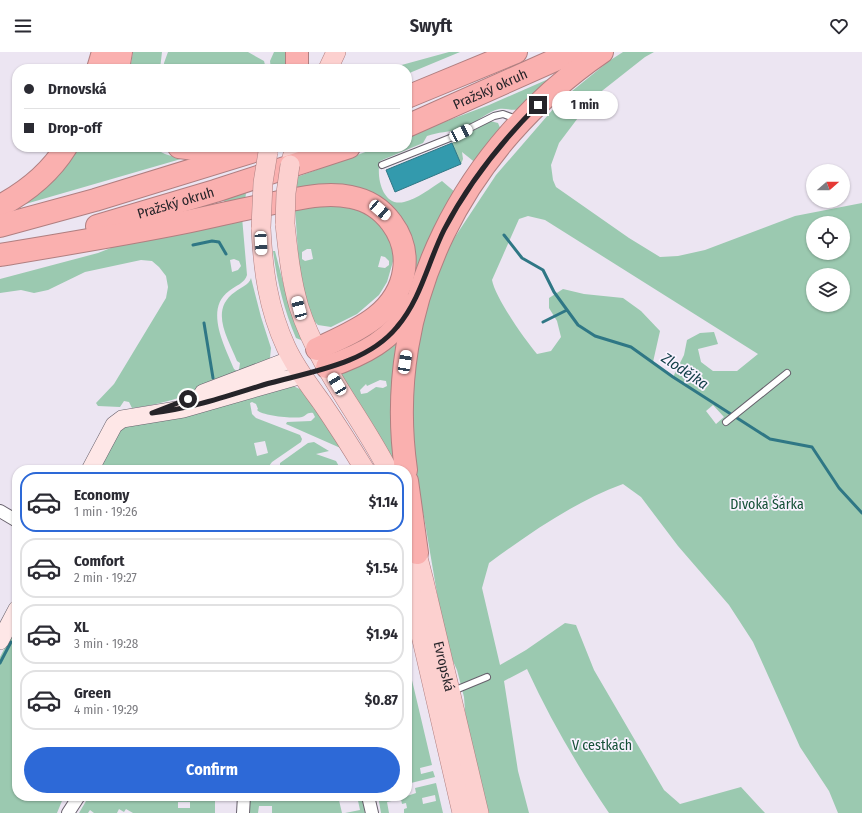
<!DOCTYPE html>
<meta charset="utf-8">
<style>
:root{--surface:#fff;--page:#f2f2f3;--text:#2b2b33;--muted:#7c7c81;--line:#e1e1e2;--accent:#2d69d7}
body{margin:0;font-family:"Fira Sans Condensed",sans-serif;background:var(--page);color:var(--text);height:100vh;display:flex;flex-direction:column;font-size:15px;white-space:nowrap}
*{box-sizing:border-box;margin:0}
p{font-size:13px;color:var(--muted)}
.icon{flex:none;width:22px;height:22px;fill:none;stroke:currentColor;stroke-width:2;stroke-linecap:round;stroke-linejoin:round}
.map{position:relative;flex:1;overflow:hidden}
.panel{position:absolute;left:12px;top:413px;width:400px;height:336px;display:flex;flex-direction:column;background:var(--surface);border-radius:16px;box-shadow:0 1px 3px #0004}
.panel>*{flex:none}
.guide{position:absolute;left:12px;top:12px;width:400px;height:88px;border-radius:16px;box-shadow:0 1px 3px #0004;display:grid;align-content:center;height:88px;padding:0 12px;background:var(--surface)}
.needle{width:26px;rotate:70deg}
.buttons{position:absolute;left:806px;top:112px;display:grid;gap:8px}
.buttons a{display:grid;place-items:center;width:44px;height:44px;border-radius:50%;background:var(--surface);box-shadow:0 1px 3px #0004;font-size:20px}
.end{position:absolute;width:18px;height:18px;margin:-9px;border:5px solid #262429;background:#fff;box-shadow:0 0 0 2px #fff}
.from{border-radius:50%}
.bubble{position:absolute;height:28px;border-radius:14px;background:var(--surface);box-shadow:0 1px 3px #0004;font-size:13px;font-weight:700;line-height:28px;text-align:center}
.car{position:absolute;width:12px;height:24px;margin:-12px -6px;border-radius:5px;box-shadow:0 0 3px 1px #0007;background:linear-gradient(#fff 24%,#345 0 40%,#fff 0 76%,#345 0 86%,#fff 0)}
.guide b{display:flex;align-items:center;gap:14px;height:38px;font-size:15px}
.guide b+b{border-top:1px solid var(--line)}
.guide i{width:10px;height:10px;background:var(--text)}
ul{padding:7px 0 0;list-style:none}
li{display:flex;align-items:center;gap:12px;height:60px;margin:0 8px 6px;padding:0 4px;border:2px solid var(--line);border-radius:16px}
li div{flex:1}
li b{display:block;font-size:15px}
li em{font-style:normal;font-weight:700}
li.on{border-color:var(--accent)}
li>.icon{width:36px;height:36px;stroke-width:1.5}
.action{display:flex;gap:8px;margin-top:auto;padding:8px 12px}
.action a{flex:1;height:46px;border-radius:24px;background:var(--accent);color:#fff;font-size:16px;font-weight:700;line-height:46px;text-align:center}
header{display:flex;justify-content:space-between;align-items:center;height:52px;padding:0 12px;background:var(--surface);font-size:18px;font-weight:700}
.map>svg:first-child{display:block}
.green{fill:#9bc9b0;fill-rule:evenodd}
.water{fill:#339aad;stroke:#2f7785}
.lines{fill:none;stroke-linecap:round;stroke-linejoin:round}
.stream{stroke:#2f7785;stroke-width:3}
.lane-casing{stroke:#67616c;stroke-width:8}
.street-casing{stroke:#67616c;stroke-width:14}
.secondary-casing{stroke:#67616c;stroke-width:18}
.primary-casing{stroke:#b07f80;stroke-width:20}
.highway-casing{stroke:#b07f80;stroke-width:24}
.lane{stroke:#fff;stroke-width:6}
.street{stroke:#fff;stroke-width:12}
.secondary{stroke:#fee7e7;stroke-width:17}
.primary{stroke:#fcd0cf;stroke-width:19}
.highway{stroke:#fab0af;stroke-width:22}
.primary-bridge-casing{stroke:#b07f80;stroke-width:20;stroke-linecap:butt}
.primary-bridge{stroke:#fcd0cf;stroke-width:19}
.route{stroke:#262429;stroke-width:5}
.labels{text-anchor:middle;stroke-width:3.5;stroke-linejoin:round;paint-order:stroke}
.street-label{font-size:14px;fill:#262429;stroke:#f9f2ff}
.park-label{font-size:14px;fill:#155037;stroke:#f9f2ff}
.water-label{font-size:15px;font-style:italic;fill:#113e47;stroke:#f9f2ff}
</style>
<header><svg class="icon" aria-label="menu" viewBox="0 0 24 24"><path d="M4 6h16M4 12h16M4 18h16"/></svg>Swyft<svg class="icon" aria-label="heart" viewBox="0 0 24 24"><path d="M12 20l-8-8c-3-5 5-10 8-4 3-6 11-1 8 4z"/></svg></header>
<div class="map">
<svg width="862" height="761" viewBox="0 0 862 761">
<rect width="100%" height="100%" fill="#ece5f2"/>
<!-- green -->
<path class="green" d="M133 0H162L160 17H130Z
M168 0H248L264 9 266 17H164V11Z
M274 0H288L289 17H271L270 9Z
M449 0H460L407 22V17H387Z
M623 0H654L645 5 593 46 559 91 551 113 553 128 556 135 629 186 660 205 678 204 705 198 795 164 862 151V761H838L829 739 800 695 753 590 729 553 678 494 641 445 623 432C574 450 530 481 489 511L482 536 500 613 526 598 565 571 576 573 594 618 664 738 680 752 741 735 765 761H609C578 715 550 667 527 617L504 629 518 719 529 761H485L467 685 464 645 457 618 446 594 424 465 411 407 410 341 423 267 447 197 496 123 561 48 609 9ZM528 164 545 168 758 302 737 319H713L701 310 698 297 718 292 714 280 700 281 687 288 684 303 673 325 653 310 660 279 641 259 623 246 584 242 563 237 549 246V256L557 269 561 285 551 299 537 302C524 287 495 245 492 228L519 167ZM813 171H843V201H813ZM813 223H843V253H813ZM713 353 724 365 716 372 706 359Z
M569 18 523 56C515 60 508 56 499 57 488 59 473 73 461 77 449 80 438 80 427 84L423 91 380 109C376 124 382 155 404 150 417 147 431 136 442 129L456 141 413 231 414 224 397 163 295 140 297 125 379 95H407V84L489 53Z
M490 69 498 71 501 78 477 112 462 100 463 107 461 112 452 91Z
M74 95H151L165 102 181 107 22 153Z
M246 141 245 149 225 153 224 148Z
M340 152 368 160 390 185 394 206 387 230 379 243 357 262 331 275 318 273 312 267 300 231 295 156ZM307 197H311L313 207 305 209 302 207V200ZM381 204 385 205 389 209V213L385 216 378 215Z
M242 165 247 223C245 231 235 234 229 239 204 257 225 295 234 317L237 319 239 318 240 311 237 309C228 286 209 258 235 240 241 235 249 233 251 226L261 265 271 296 270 306 266 311C223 329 179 351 132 356L129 350 124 349 120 355 98 354 96 351 114 332 166 246 168 235 166 224 159 215 152 209 141 208 85 220 48 238 34 241 21 238 0 241V227L98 201 121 192ZM234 207 239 209 241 214 238 218 232 220 230 208Z
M273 199H275L284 234 302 287 301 288 296 286C284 258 277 229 273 199Z
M401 281C392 326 387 371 396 417L339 318ZM380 328 386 329 387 334 383 336 376 335 367 341 361 342 360 338 366 332 367 334Z
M293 334 302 338 345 398 286 372 287 370 311 369 315 365 313 361C307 360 306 364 302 365 295 367 262 364 257 358L258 357 256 352 252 350 250 351 252 362 256 366 300 383 302 387 301 390 272 410 266 418H97L117 382 124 374 228 353ZM265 389 268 401 257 404 254 391Z
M314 390 329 399 316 402 336 409 341 418 280 417V411L308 391Z
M17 572V744H64L57 761H0V605Z
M407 607 432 713 420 716 421 722 433 719 435 725 407 732V704L409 703 407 699Z
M436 731 443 761H404V757L407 756 406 751 402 752 401 747 387 750 389 761H381L378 744H407L416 741 415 736ZM435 743 436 749 423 752 422 746Z
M89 744H102L111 749 115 744H197V747H206L207 744H215V761H133L126 757 124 760 119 757 117 761H94L90 758 88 761H79ZM178 750H190V756H178Z
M250 744H338L342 761H272V754H259L258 761H250Z
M357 744H362L365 761H345L360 758Z"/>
<!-- water -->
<path class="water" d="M452 91 461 112 395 140 386 118Z"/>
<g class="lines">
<!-- stream -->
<path class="stream" d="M504 183 522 206 543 218 554 240 578 273 595 284 631 295 673 325 770 387 812 395 839 436 862 461
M193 193 212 189 219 190 226 202
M543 270 567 258
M204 271 213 326
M0 611 11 590"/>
<!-- lane casing -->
<g class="lane-casing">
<path id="lane" d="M382 113 450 86 494 64 503 62 519 68
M726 370 787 321
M453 639 487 625"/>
</g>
<!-- street casing -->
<g class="street-casing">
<path id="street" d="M0 459 17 469
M368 744 372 761
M68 761 79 744
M243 761 244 744"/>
</g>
<!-- secondary casing -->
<g class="secondary-casing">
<path id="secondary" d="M203 341 292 307
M90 418 114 373 122 367 183 357 302 323
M0 589 17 557"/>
</g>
<!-- primary casing -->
<g class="primary-casing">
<g id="primary">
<path d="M328 17 336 0"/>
<path d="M290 113 295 95"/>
<path d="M285 172C288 200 291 228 299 255 318 315 360 363 388 418"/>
<path d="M261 176C263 218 268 256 286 295 295 315 309 333 322 351 337 373 351 395 365 418"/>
<path id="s1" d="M413 486 424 529 479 761"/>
<path d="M407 523 462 761"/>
</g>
</g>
<!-- highway casing -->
<g class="highway-casing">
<g id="highway">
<path d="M297 0V17"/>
<path d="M98 17 103 0"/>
<path d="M118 17 121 0"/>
<path d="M407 45 516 0"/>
<path id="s2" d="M407 74 573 0"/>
<path d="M179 95 195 97 228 95"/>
<path d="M0 154C26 140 50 121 66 95"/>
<path d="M0 174 95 148 267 95"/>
<path id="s3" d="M97 174 215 139 349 95"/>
<path d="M0 203C60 193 121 183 181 171 216 164 250 155 285 149 306 145 329 140 351 145 384 151 409 184 404 218 398 263 353 280 317 297"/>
<path d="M327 315C362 303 394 288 412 253"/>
<path d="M406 418C382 250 465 94 602 0"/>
<path d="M407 429 417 501"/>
</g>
</g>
<!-- lane -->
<use href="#lane" class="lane"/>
<!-- street -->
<use href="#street" class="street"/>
<!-- secondary -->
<use href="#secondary" class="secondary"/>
<!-- primary -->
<use href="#primary" class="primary"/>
<!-- highway -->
<use href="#highway" class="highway"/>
<!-- primary-bridge casing -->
<g class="primary-bridge-casing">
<path id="primary-bridge" d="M285 172 286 141 290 113
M261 176 263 131 268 100"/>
</g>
<!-- primary-bridge -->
<use href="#primary-bridge" class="primary-bridge"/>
</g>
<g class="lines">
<!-- route -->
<path class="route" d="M188 347 152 361C190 357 227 344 263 333 308 320 366 313 397 275 421 247 428 210 444 178 469 130 501 90 538 53"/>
</g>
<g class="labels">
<!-- street labels -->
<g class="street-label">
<text dy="5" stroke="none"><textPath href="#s2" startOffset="91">Pražský okruh</textPath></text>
<text dy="5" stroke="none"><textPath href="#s3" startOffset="82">Pražský okruh</textPath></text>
<text dy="5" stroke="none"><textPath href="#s1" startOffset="132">Evropská</textPath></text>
</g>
<!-- park labels -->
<g class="park-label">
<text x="767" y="457">Divoká Šárka</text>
<text x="602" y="698">V cestkách</text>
</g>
<!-- water labels -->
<g class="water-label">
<text transform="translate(685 319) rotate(34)" y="5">Zlodějka</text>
</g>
</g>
</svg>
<div class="buttons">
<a><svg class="needle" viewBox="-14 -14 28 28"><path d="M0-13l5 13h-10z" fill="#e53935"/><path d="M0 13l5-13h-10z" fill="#7c7c81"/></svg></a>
<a><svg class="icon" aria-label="locate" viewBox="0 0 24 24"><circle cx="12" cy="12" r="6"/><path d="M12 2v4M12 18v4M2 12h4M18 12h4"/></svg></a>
<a><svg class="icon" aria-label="layers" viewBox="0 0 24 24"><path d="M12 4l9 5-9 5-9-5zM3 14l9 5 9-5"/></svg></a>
</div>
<i class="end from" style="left:188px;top:347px"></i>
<i class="end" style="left:538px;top:53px"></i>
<div class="bubble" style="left:552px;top:39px;width:66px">1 min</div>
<i class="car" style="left:461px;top:81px;rotate:63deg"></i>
<i class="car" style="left:380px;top:158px;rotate:131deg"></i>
<i class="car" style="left:261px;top:191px;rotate:177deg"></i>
<i class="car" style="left:299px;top:256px;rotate:345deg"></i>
<i class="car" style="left:405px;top:310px;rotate:9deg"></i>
<i class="car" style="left:337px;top:332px;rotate:329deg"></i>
<div class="guide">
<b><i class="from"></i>Drnovská</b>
<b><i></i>Drop-off</b>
</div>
<section class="panel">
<ul>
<li class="on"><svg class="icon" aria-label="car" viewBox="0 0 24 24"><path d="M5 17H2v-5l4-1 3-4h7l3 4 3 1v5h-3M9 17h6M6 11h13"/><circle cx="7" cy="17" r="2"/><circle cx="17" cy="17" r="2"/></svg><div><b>Economy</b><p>1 min · 19:26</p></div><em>$1.14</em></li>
<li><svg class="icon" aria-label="car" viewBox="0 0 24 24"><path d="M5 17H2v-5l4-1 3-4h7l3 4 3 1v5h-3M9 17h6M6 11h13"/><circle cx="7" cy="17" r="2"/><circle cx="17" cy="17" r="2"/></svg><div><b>Comfort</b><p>2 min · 19:27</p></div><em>$1.54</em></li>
<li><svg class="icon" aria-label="car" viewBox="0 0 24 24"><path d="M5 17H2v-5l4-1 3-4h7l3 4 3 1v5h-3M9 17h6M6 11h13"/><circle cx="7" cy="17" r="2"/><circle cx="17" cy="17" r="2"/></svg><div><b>XL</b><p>3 min · 19:28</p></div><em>$1.94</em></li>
<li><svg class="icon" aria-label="car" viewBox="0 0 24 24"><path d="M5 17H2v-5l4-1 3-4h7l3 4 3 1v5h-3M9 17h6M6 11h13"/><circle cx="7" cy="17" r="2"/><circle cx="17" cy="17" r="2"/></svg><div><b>Green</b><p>4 min · 19:29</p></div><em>$0.87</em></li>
</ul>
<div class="action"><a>Confirm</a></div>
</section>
</div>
